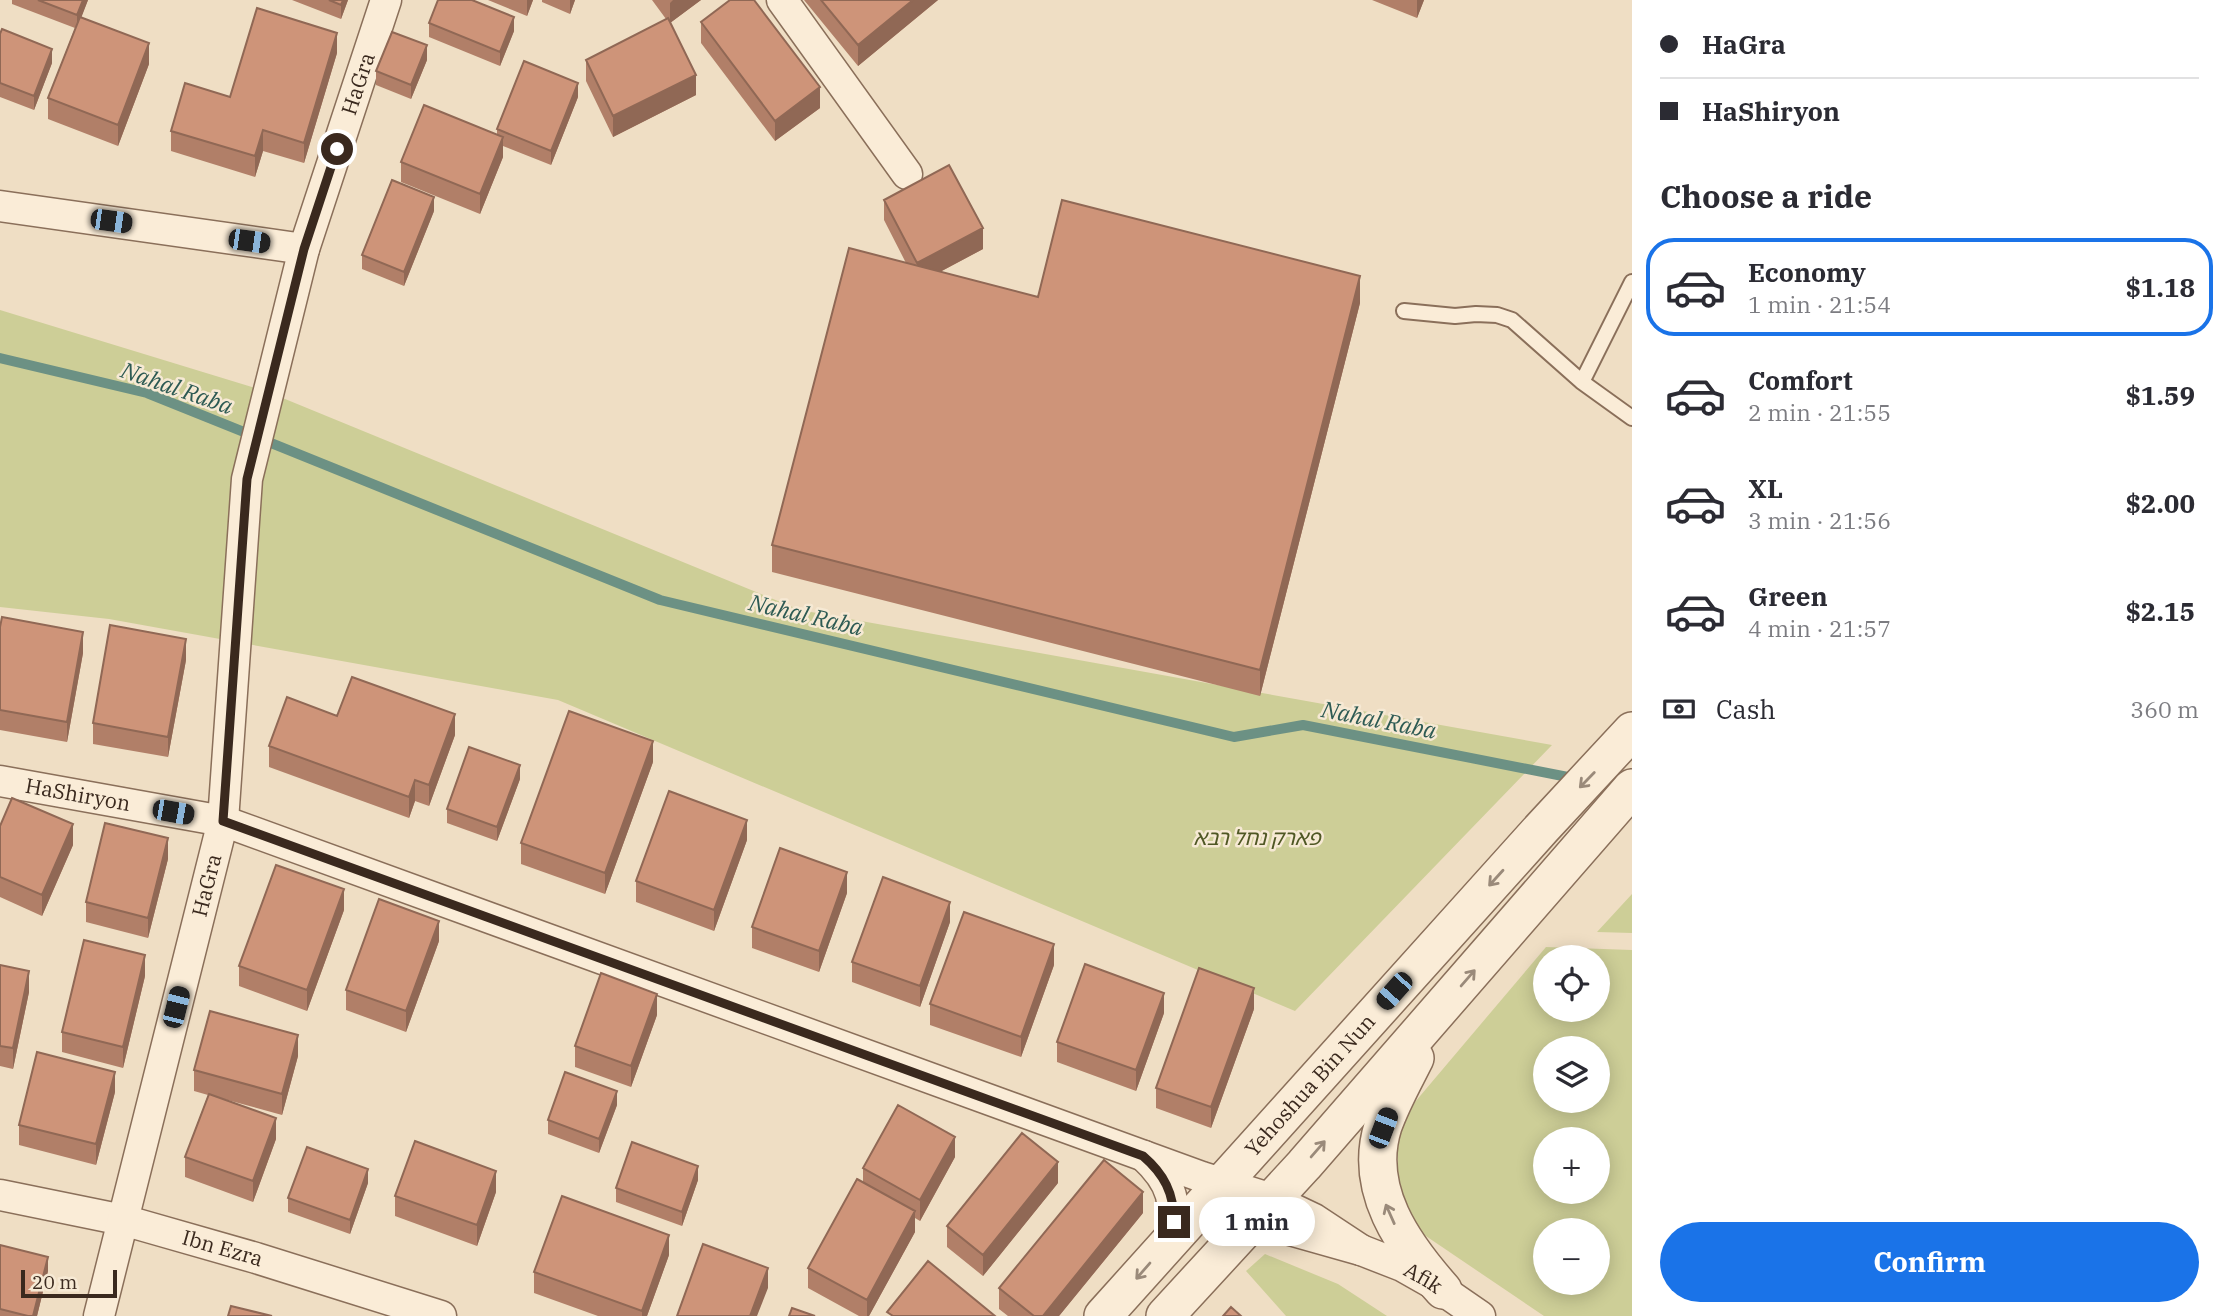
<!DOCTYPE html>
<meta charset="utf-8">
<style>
:root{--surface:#fff;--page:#f7f7f7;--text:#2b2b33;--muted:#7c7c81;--line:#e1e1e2;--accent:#1a73e8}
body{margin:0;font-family:"IBM Plex Serif","Noto Sans Hebrew",serif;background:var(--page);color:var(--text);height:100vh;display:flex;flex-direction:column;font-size:26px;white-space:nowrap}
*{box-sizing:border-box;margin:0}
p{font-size:23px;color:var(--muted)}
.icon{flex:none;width:38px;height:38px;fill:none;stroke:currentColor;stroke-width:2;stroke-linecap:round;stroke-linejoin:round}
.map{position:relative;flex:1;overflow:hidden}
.panel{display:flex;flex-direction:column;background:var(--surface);width:595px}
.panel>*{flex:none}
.guide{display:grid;align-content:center;height:154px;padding:0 28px;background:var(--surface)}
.buttons{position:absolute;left:1533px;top:945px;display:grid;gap:14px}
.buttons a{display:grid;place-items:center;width:77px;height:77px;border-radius:50%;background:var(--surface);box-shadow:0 4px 18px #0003;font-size:35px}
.scale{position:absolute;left:21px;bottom:18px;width:96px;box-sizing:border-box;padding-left:7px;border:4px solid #3a291e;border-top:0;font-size:19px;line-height:24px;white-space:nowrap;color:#3a291e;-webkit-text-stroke:5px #f6e9d4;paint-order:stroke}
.end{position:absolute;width:32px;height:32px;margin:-16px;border:9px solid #3a291e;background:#fff;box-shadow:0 0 0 4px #fff}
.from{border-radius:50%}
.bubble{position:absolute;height:49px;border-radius:24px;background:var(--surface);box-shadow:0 4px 18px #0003;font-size:23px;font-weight:800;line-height:49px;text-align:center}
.car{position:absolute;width:21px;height:42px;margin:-21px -10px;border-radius:9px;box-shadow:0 0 5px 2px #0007;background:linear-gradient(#222 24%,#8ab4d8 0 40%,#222 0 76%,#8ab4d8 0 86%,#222 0)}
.guide b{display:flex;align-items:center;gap:24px;height:66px;font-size:26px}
.guide b+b{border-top:2px solid var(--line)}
.guide i{width:18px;height:18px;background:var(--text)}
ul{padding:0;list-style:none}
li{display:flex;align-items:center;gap:21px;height:98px;margin:0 14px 10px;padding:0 14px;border:4px solid transparent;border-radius:28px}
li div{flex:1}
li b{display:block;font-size:26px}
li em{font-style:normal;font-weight:800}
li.selected{border-color:var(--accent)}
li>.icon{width:63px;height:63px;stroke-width:1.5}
h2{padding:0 28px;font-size:32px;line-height:84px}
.pay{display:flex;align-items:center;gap:18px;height:77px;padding:0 28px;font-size:26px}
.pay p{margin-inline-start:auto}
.cta{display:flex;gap:14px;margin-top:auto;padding:14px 28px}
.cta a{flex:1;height:80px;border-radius:42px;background:var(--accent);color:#fff;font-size:28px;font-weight:800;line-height:80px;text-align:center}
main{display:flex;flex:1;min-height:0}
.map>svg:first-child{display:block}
.green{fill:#cdce97;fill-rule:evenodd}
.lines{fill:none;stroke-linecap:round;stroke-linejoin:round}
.stream{stroke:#6c9184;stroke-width:10}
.service-casing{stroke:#8a6f5a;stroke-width:18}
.minor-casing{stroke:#8a6f5a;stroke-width:33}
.tertiary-casing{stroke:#8a6f5a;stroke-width:40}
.service{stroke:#faecd7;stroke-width:14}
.minor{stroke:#faecd7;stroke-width:30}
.tertiary{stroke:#faecd7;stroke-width:37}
.wall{fill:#b17f68}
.shaded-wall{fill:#906855}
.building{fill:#ce9479;stroke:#906855;stroke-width:2}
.oneway{stroke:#9a8a7a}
.route{stroke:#3a291e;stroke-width:9}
.labels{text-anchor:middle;stroke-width:5;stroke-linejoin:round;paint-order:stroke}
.street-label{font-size:21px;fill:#3a291e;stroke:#f6e9d4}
.park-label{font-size:21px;font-style:italic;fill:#4f5724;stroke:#f6e9d4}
.water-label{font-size:23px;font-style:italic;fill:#2d5a53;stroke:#f6e9d4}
</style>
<main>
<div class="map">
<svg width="1632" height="1316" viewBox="0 0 1632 1316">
<rect width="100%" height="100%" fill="#efdec4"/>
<!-- green -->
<path class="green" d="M0 310 268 392 800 610 1552 745 1295 1011 558 700 109 619 0 607Z
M1632 894V933L1597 932Z
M1546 947 1632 950V1316H1544L1417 1230 1398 1194V1136L1415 1102ZM1545 957H1598V1010H1545ZM1545 1048H1598V1101H1545ZM1545 1139H1598V1192H1545ZM1545 1230H1598V1283H1545Z
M1265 1254 1338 1284 1387 1316H1286L1246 1271Z"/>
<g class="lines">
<!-- stream -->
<path class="stream" d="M0 358 147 393 660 600 1234 737 1303 725 1578 779"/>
<!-- service casing -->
<g class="service-casing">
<path id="service" d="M1404 311 1455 316 1476 314 1497 315 1512 320 1582 382 1632 418
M1582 382 1632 282"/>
</g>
<!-- minor casing -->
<g class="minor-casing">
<g id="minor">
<path d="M782 0 907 174"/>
<path d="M0 206 304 249"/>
<path id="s1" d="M0 781 223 821 1202 1177 1272 1199 1314 1219 1361 1250"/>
<path d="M1144 1156C1173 1183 1178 1204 1169 1242"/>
<path id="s2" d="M0 1195 123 1220 256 1258 441 1316"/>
<path id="s3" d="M1240 1205 1254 1220 1361 1250 1402 1266 1432 1283 1480 1316"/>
<path id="s4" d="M99 1316 223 821 247 479 304 249 386 0"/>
</g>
</g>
<!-- tertiary casing -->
<g class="tertiary-casing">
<g id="tertiary">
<path d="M1415 1058C1404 1080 1391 1103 1383 1126 1363 1189 1403 1245 1443 1290"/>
<path id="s5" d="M1103 1316 1542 828 1632 731"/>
<path d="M1165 1316 1304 1165 1632 788"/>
</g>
</g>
<!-- service -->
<use href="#service" class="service"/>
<!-- minor -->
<use href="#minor" class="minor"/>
<!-- tertiary -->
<use href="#tertiary" class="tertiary"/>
</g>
<!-- wall -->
<path class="wall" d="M12 0H88L81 17 149 64 118 146 48 119V98L75 28 12 4Z
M292 0H348L341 19Z
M488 0H533L527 16Z
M542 0H575L570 14 542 2Z
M652 0H701L670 23 696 95 613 137 586 81V60L666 19Z
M804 0H938L858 66Z
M1372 0H1424L1417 18Z
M701 22 820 108 775 141 701 43Z
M429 23 514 31 500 66 429 37Z
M0 34 52 63 34 110 0 97Z
M337 53 304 163 263 151 255 177 171 151V131L230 97Z
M427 60 411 99 376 85V71Z
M578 97 551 165 503 146V157L480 214 401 182V162L497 134V129Z
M884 200 983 249 940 272 1038 297 1360 303 1260 696 772 572V545L906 263 884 220Z
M434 211 404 286 362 269V255Z
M0 627 83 653 67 742 0 730Z
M186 660 168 757 93 744V723Z
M337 716 455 735 429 806 415 801 409 818 269 767V746Z
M653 762 605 894 521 864V843Z
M520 779 497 841 447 823V809Z
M0 826 73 845 42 916 0 897Z
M747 840 714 931 636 902V881Z
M168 859 148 938 86 922V902Z
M847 893 819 972 752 948V927Z
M344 910 307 1011 239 986V966Z
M950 922 920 1007 852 982V962Z
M439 941 406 1032 346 1010V990Z
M0 965 29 992 13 1069 0 1066Z
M1054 965 1021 1057 930 1025V1004Z
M145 976 123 1068 62 1052V1032Z
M1254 1009 1211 1128 1156 1108V1088Z
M1164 1013 1136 1091 1057 1062V1042Z
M657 1015 631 1087 575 1067V1046Z
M298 1056 282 1115 220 1098 276 1139 253 1202 185 1177V1157L208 1095 194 1091V1070Z
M115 1092 96 1165 19 1145V1125Z
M617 1105 599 1153 548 1134V1120Z
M955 1157 920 1221 915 1218V1232L869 1316H859L808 1288V1268L863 1182V1168Z
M698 1180 682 1226 616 1202V1188Z
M368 1183 350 1234 288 1212V1198Z
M1058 1183 983 1276 947 1247V1226Z
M496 1192 477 1246 395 1216V1196Z
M1143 1213 1059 1316H1008L999 1309V1288Z
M0 1245 48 1271 37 1316H0Z
M669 1255 647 1316H598L534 1293V1272Z"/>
<!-- shaded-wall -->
<path class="shaded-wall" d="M83 0H88L77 29V15Z
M343 0H348L341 19V5Z
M527 0H533L527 16Z
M570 0H575L570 14Z
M673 0H701L670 23V3Z
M913 0H938L858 66V45Z
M1417 0H1424L1417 18Z
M514 17V31L500 66V52Z
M337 33V53L304 163V143Z
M149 43V64L118 146V125Z
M427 45V60L411 99V85Z
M52 49V63L34 110V96Z
M696 75V95L613 137V116Z
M578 83V97L551 165V151Z
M820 87V108L775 141V121Z
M263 130V151L255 177V156Z
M503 137V157L480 214V194Z
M434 197V211L404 286V272Z
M983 228V249L917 284V263Z
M1360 276V303L1260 696V670Z
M83 632V653L67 742V722Z
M186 639V660L168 757V737Z
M455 714V735L429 806V785Z
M653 741V762L605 894V873Z
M520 765V779L497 841V827Z
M415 780V801L409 818V797Z
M747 820V840L714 931V910Z
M73 824V845L42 916V895Z
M168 838V859L148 938V918Z
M847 872V893L819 972V951Z
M344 889V910L307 1011V990Z
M950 902V922L920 1007V986Z
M439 921V941L406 1032V1011Z
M1054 944V965L1021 1057V1037Z
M145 955V976L123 1068V1047Z
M29 971V992L13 1069V1048Z
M1254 988V1009L1211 1128V1107Z
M1164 993V1013L1136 1091V1070Z
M657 994V1015L631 1087V1066Z
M298 1035V1056L282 1115V1094Z
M115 1072V1092L96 1165V1144Z
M617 1091V1105L599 1153V1139Z
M276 1118V1139L253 1202V1181Z
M955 1137V1157L920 1221V1200Z
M1058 1162V1183L983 1276V1255Z
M698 1166V1180L682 1226V1212Z
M368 1169V1183L350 1234V1220Z
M496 1171V1192L477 1246V1225Z
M1143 1192V1213L1059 1316H1043Z
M915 1211V1232L869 1316H867V1300Z
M669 1235V1255L647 1316H642V1311Z
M48 1257V1271L37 1316H33Z
M768 1268V1288L757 1316H750Z"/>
<!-- building -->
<path class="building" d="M38 0H83L77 15Z
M329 0H343L341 5Z
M438 0H472L514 17 500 52 429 23Z
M730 0H754L820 87 775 121 701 22Z
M821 0H913L858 45Z
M257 8 337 33 304 143 263 130 255 156 171 131 185 83 230 97Z
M80 17 149 43 118 125 48 98Z
M668 18 696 75 613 116 586 60Z
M2 29 52 49 34 96 0 83V34Z
M392 32 427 45 411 85 376 71Z
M524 61 578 83 551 151 497 129Z
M424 105 503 137 480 194 401 162Z
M949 165 983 228 917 263 884 200Z
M392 180 434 197 404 272 362 255Z
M1062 200 1360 276 1260 670 772 545 849 248 1038 297Z
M2 617 83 632 67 722 0 710V627Z
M110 625 186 639 168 737 93 723Z
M352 677 455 714 429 785 415 780 409 797 269 746 287 697 337 716Z
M569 711 653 741 605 873 521 843Z
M469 747 520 765 497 827 447 809Z
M669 791 747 820 714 910 636 881Z
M12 798 73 824 42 895 0 877V826Z
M105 823 168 838 148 918 86 902Z
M780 848 847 872 819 951 752 927Z
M276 865 344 889 307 990 239 966Z
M883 877 950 902 920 986 852 962Z
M379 899 439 921 406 1011 346 990Z
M964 912 1054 944 1021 1037 930 1004Z
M84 940 145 955 123 1047 62 1032Z
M1085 964 1164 993 1136 1070 1057 1042Z
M0 965 29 971 13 1048 0 1046Z
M1199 968 1254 988 1211 1107 1156 1088Z
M601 973 657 994 631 1066 575 1046Z
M210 1011 298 1035 282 1094 194 1070Z
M37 1052 115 1072 96 1144 19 1125Z
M565 1072 617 1091 599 1139 548 1120Z
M209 1094 276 1118 253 1181 185 1157Z
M898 1105 955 1137 920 1200 863 1168Z
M1022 1133 1058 1162 983 1255 947 1226Z
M415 1141 496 1171 477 1225 395 1196Z
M632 1142 698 1166 682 1212 616 1188Z
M307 1147 368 1169 350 1220 288 1198Z
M1104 1160 1143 1192 1043 1316H1034L999 1288Z
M857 1179 915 1211 867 1300 808 1268Z
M562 1196 669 1235 642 1311 534 1272Z
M703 1244 768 1268 750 1316H677Z
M0 1245 48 1257 33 1316H28L0 1309Z
M928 1261 995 1316H893L887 1312Z
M231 1306 272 1316H228Z
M1231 1307 1241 1316H1223Z
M792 1308 815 1316H789Z"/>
<!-- one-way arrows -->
<defs><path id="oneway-shaft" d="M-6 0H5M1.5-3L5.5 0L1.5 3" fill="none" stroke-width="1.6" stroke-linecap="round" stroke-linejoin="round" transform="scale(1.75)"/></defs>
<g class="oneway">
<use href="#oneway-shaft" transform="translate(1587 780) rotate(134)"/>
<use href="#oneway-shaft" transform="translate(1496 878) rotate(132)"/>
<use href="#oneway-shaft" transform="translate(1468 978) rotate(-49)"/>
<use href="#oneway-shaft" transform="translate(1318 1149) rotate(-49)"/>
<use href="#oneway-shaft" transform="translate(1390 1214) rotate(-114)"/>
<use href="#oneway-shaft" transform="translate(1143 1271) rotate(131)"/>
</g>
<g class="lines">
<!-- route -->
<path class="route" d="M337 149 304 249 247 479 223 821 1143 1156C1164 1174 1174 1193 1174 1222"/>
</g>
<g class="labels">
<!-- street labels -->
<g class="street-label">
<text dy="7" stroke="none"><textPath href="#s4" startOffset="1264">HaGra</textPath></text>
<text dy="7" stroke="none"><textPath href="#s1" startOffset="79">HaShiryon</textPath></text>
<text dy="7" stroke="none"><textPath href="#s4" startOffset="444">HaGra</textPath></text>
<text dy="7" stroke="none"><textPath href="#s5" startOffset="310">Yehoshua Bin Nun</textPath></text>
<text dy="7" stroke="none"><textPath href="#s2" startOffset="229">Ibn Ezra</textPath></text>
<text dy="7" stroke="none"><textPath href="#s3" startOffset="200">Afik</textPath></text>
</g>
<!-- park labels -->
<g class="park-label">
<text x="1257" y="845">פארק נחל רבא</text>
</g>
<!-- water labels -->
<g class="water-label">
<text transform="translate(177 388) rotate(19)" y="8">Nahal Raba</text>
<text transform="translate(806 615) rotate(13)" y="8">Nahal Raba</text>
<text transform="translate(1379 720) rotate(11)" y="8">Nahal Raba</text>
</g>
</g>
</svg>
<div class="buttons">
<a><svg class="icon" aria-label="locate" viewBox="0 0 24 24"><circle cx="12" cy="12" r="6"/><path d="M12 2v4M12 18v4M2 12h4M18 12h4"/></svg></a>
<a><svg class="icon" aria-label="layers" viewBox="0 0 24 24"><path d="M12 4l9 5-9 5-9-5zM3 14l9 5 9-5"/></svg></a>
<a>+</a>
<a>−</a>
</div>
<div class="scale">20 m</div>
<i class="end from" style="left:337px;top:149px"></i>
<i class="end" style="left:1174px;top:1222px"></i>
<div class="bubble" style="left:1199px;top:1197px;width:116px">1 min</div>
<i class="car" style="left:111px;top:221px;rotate:98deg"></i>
<i class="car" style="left:249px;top:241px;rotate:98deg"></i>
<i class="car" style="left:173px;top:812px;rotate:100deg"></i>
<i class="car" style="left:1394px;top:991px;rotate:222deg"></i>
<i class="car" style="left:176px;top:1007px;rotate:14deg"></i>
<i class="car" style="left:1383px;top:1128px;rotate:21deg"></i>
</div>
<section class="panel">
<div class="guide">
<b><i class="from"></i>HaGra</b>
<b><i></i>HaShiryon</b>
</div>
<h2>Choose a ride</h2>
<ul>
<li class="selected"><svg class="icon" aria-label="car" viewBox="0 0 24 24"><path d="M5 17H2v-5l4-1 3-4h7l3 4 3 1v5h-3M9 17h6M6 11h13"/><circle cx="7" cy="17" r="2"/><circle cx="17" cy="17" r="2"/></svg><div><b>Economy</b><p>1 min · 21:54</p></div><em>$1.18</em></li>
<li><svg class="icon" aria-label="car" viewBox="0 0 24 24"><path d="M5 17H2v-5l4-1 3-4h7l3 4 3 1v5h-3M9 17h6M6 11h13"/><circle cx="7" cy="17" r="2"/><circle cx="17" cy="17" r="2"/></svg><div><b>Comfort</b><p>2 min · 21:55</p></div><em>$1.59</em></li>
<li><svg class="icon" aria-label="car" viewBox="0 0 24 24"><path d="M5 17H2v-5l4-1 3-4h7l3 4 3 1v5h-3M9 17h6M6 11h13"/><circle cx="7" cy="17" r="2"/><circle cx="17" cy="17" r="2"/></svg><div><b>XL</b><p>3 min · 21:56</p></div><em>$2.00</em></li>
<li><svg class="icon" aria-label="car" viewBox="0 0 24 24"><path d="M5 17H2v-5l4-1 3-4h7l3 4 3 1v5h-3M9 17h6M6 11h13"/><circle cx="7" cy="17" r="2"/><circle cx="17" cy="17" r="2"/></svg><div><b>Green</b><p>4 min · 21:57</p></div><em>$2.15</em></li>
</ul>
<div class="pay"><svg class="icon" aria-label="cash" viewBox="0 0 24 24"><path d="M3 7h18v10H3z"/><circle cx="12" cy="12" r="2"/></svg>Cash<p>360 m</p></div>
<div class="cta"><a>Confirm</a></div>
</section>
</main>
